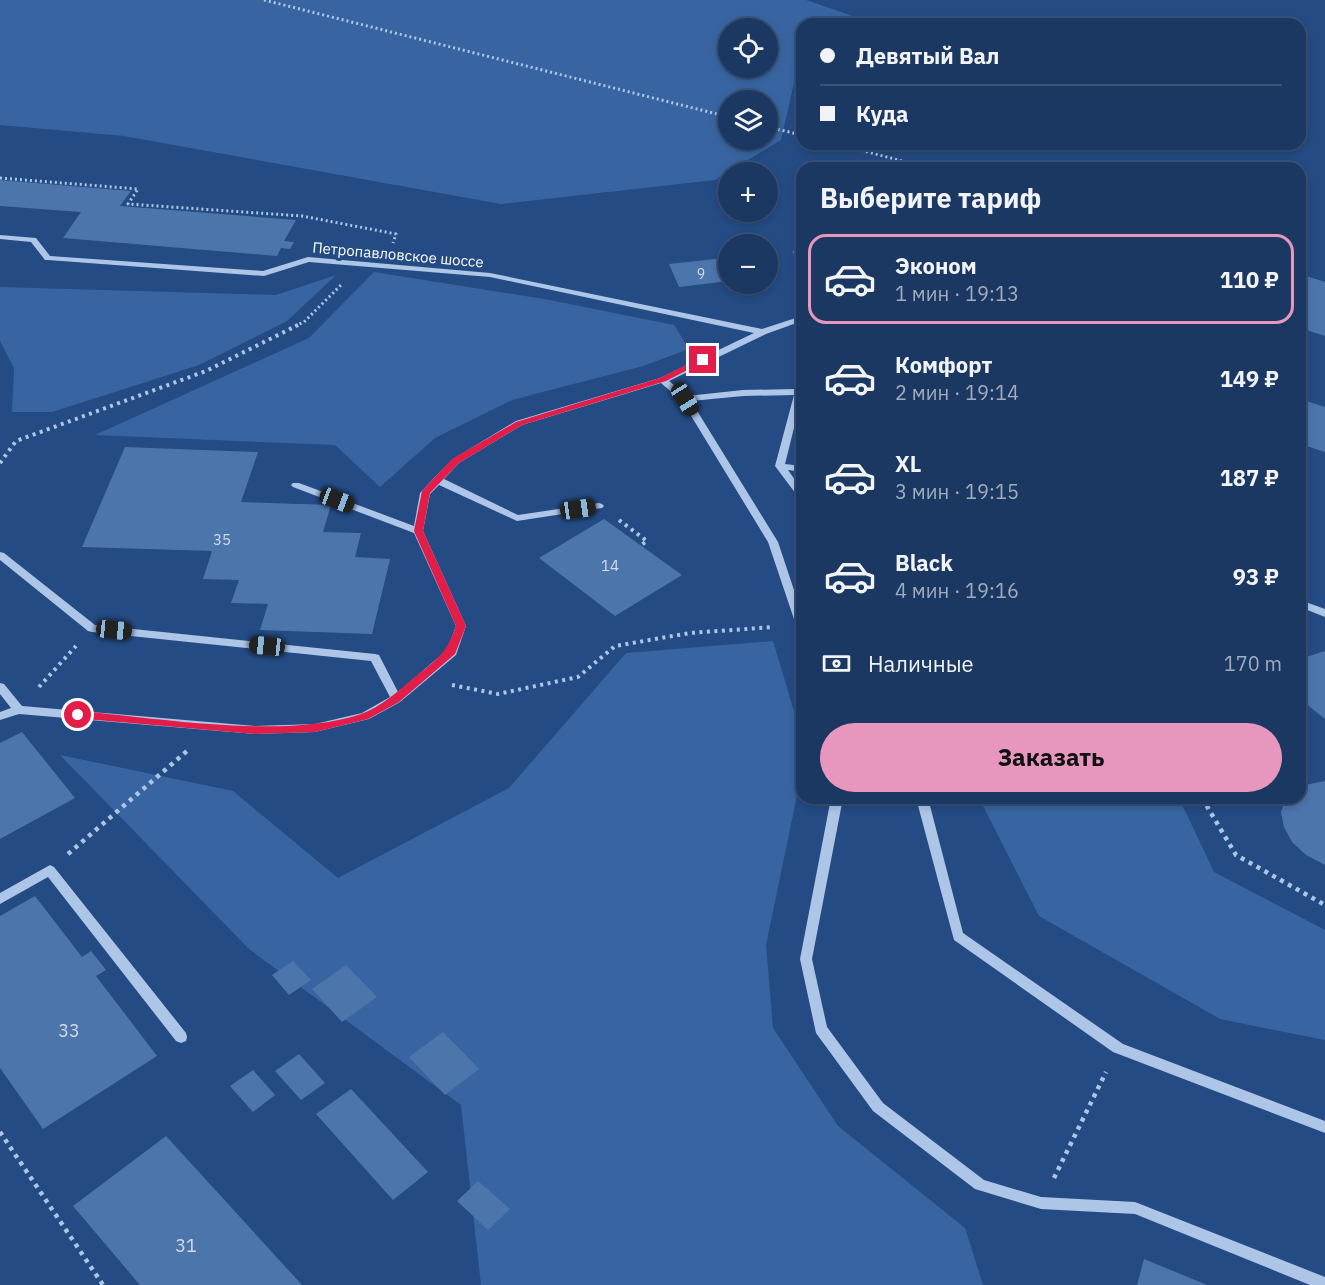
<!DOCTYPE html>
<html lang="ru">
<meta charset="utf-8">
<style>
:root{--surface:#1b3863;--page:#243f69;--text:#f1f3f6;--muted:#a0acbe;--line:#395278;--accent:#e797bd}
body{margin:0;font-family:"IBM Plex Sans",sans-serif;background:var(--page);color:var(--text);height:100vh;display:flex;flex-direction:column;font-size:22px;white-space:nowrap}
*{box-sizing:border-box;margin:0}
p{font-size:20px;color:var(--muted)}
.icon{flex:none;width:33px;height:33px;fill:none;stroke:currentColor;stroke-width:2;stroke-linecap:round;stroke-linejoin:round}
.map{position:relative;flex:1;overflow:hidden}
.details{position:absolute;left:796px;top:162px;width:510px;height:642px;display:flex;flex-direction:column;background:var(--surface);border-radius:18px;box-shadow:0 3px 9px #0003,0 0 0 2px var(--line)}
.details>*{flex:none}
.banner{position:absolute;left:796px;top:18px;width:510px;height:132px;border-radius:18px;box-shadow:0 3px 9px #0003,0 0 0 2px var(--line);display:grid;align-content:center;height:132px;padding:0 24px;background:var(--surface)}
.buttons{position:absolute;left:718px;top:18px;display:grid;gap:12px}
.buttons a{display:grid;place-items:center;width:60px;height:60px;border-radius:50%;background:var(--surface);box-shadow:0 3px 9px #0003,0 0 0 2px var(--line);font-size:30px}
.end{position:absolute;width:27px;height:27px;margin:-14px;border:8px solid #e11d48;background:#fff;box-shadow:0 0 0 3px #fff}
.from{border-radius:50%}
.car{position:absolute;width:18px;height:36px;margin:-18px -9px;border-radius:8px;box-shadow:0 0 4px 2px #0007;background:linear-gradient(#222 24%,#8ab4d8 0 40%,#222 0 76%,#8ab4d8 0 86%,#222 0)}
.banner b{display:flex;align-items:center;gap:21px;height:57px;font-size:22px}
.banner b+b{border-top:2px solid var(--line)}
.banner i{width:15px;height:15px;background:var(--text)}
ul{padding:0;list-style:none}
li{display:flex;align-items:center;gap:18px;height:90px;margin:0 12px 9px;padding:0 12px;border:3px solid transparent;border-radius:18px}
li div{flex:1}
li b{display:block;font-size:22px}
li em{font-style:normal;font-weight:800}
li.on{border-color:var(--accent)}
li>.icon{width:54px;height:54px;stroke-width:1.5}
h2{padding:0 24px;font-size:27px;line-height:72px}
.pay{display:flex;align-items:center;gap:15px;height:66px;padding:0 24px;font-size:22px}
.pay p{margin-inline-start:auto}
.action{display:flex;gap:12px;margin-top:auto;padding:12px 24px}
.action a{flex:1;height:69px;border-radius:36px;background:var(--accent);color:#111;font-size:24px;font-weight:800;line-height:69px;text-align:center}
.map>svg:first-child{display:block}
.green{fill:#3865a1;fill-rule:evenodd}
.building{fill:#4c75ac}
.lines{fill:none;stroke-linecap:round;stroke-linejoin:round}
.path-far2{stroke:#adc6e8;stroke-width:3;stroke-dasharray:2 3;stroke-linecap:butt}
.path-far1{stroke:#adc6e8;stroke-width:4;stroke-dasharray:3 4.5;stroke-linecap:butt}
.path{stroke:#adc6e8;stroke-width:4.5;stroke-dasharray:4 5;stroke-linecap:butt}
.minor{fill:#adc6e8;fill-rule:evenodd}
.route{fill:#e11d48}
.labels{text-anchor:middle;stroke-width:6;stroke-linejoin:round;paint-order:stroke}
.far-number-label{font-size:14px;fill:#d2dcea}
.far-street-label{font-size:15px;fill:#fff;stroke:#244b84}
.number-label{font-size:15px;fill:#d2dcea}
.near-number-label{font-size:18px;fill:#d2dcea}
</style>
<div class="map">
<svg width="1325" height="1285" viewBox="0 0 1325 1285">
<rect width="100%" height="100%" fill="#244b84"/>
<!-- green -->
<path class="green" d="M0 0H806L853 16 840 24H802V48L781 140 715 180 501 204 124 136 0 125ZM729 28H768V68H729ZM729 100H768V140H729Z
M374 272 550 300 674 325 689 349 643 366 512 400 435 438 380 487 335 445 95 435 309 338Z
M336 275 287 321 199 365 52 412H12L14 368 0 341V287L276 295Z
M773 641 802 738V771L766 945 773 1028 838 1126 965 1228 983 1285H481L461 1105 249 949 60 755 233 791 338 878 509 788 626 653Z
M979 798H1179L1214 872 1325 930V1040L1220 1019 1039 916Z"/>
<!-- building -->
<path class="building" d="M0 180 131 191 120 206 296 220 284 241 294 242 290 249 281 248 277 256 63 238 81 212 0 206Z
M802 250V271L792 251Z
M725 258 729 267V281L679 287 669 264Z
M1300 274 1325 282V336L1300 328Z
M1300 399 1325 407V452L1300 444Z
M125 447 258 452 241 502 331 505 323 532 361 533 355 557 390 559 372 634 260 630 268 604 231 603 239 580 203 579 212 551 82 547Z
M604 519 682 575 615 616 539 558Z
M1325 651V719L1300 699V662L1306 657Z
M22 732 75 798 0 839V743Z
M1325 781V865L1306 855 1292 842 1284 827 1281 812 1286 798H1300V786Z
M35 896 82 957 91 951 106 970 96 976 157 1056 43 1129 0 1068V916Z
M293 961 311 980 289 995 272 975Z
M346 965 377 997 342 1022 312 989Z
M443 1032 479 1069 445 1095 409 1057Z
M299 1054 325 1083 301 1100 275 1071Z
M253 1070 275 1095 253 1112 230 1086Z
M351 1089 428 1172 393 1200 316 1114Z
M166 1136 302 1285H140L73 1206Z
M478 1181 510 1209 488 1230 457 1201Z
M1144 1259 1207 1285H1137Z"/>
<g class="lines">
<!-- path-far2 -->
<path class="path-far2" d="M264 0 729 117
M768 127 802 135
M837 144 929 168
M0 178 138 189 128 204 302 216 396 234 393 243
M295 326 304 322 341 285"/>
<!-- path-far1 -->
<path class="path-far1" d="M0 463 16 441 206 371 298 325
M619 520 647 541 641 545
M452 685 498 694 578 677 615 646 690 633 774 627
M39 687 76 646"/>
<!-- path -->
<path class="path" d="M1202 798 1236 855 1325 905
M68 854 187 751
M0 1132 103 1285
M1054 1178 1106 1072"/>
<!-- minor -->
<path class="minor" d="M0 235 36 238 50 256 263 271 308 257 490 273 762 329 802 316V321L766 334 669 381 687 396 743 390 795 389 798 380 802 377V396L785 464 802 466V472L788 470 802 490V499L799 498 775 466 794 395 743 396 691 401 778 542 802 614V632L798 631 797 628 768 542 682 401 661 383 522 425 459 463 444 479 518 515 599 503 602 504 604 506 602 508 517 521 439 485 430 494 423 531 466 626 456 655 400 702 369 719 315 732 255 734 19 714 0 720V712L11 708 0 694V683L4 684 22 706 255 726 315 724 362 713 390 697 371 661 92 632 88 631 0 560V552L4 553 95 625 375 654 379 655 398 692 447 650 456 626 414 533 293 487 291 485 293 483H299L414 526 420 493 434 478 453 459 516 421 660 378 754 333 490 277 309 262 264 276 48 260H45L31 242 0 239Z
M1300 600 1325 609V617L1300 607Z
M831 798H843L812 959 827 1027 883 1103 984 1180 1041 1197 1135 1202 1325 1277V1285H1310L1135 1214 1041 1209 975 1189 873 1111 816 1033 800 959Z
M916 798H928L963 933 1123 1044 1325 1121V1133L1113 1052 954 940Z
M50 865 54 867 186 1033 187 1037 186 1041 181 1043 176 1041 48 877 0 904V893Z"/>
</g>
<!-- route -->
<path class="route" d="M700 358 707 360 666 381 522 425 459 463 430 493 423 531 466 626 455 654 399 702 368 719 315 732 255 734 74 718V712L78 711C160 718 284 740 361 714 381 707 398 691 414 678 437 659 446 655 456 626L414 531 422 491 452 459 516 422 660 378Z"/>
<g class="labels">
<!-- far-number labels -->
<g class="far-number-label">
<text x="701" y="279">9</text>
</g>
<!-- far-street labels -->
<g class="far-street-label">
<text transform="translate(398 255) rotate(5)" y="5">Петропавловское шоссе</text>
</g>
<!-- number labels -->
<g class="number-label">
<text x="222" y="545">35</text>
<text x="610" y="571">14</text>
</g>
<!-- near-number labels -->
<g class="near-number-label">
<text x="69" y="1037">33</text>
<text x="186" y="1252">31</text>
</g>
</g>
</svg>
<div class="buttons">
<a><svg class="icon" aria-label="locate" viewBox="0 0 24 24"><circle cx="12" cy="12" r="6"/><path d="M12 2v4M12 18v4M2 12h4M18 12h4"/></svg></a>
<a><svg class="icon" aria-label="layers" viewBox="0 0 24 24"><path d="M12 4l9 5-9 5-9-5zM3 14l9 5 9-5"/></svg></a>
<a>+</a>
<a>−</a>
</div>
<i class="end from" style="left:78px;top:715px"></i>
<i class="end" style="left:703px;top:360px"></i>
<i class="car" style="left:685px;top:399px;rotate:148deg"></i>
<i class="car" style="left:337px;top:500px;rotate:111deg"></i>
<i class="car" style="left:578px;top:509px;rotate:82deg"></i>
<i class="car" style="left:114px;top:630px;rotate:96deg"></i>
<i class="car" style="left:267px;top:646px;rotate:276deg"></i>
<div class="banner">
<b><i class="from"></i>Девятый Вал</b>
<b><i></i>Куда</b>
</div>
<section class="details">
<h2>Выберите тариф</h2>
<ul>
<li class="on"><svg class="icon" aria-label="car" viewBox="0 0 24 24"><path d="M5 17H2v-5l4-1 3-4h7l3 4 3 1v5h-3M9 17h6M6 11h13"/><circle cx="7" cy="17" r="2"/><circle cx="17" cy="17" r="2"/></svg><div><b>Эконом</b><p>1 мин · 19:13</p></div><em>110 ₽</em></li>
<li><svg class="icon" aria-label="car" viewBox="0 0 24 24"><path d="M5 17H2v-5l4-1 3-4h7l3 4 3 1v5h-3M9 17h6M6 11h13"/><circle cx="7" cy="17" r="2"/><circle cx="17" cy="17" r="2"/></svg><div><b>Комфорт</b><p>2 мин · 19:14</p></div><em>149 ₽</em></li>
<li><svg class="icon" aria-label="car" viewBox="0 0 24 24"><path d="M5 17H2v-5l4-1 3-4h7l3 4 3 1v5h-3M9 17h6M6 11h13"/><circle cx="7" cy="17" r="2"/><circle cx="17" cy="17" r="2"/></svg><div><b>XL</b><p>3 мин · 19:15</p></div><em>187 ₽</em></li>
<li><svg class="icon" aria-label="car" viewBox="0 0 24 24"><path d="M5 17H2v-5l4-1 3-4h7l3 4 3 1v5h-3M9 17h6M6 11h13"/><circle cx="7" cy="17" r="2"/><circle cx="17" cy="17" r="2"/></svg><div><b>Black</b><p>4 мин · 19:16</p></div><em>93 ₽</em></li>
</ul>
<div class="pay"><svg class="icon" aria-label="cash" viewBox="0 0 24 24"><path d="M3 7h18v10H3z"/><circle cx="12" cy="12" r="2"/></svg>Наличные<p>170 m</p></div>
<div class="action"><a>Заказать</a></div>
</section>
</div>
